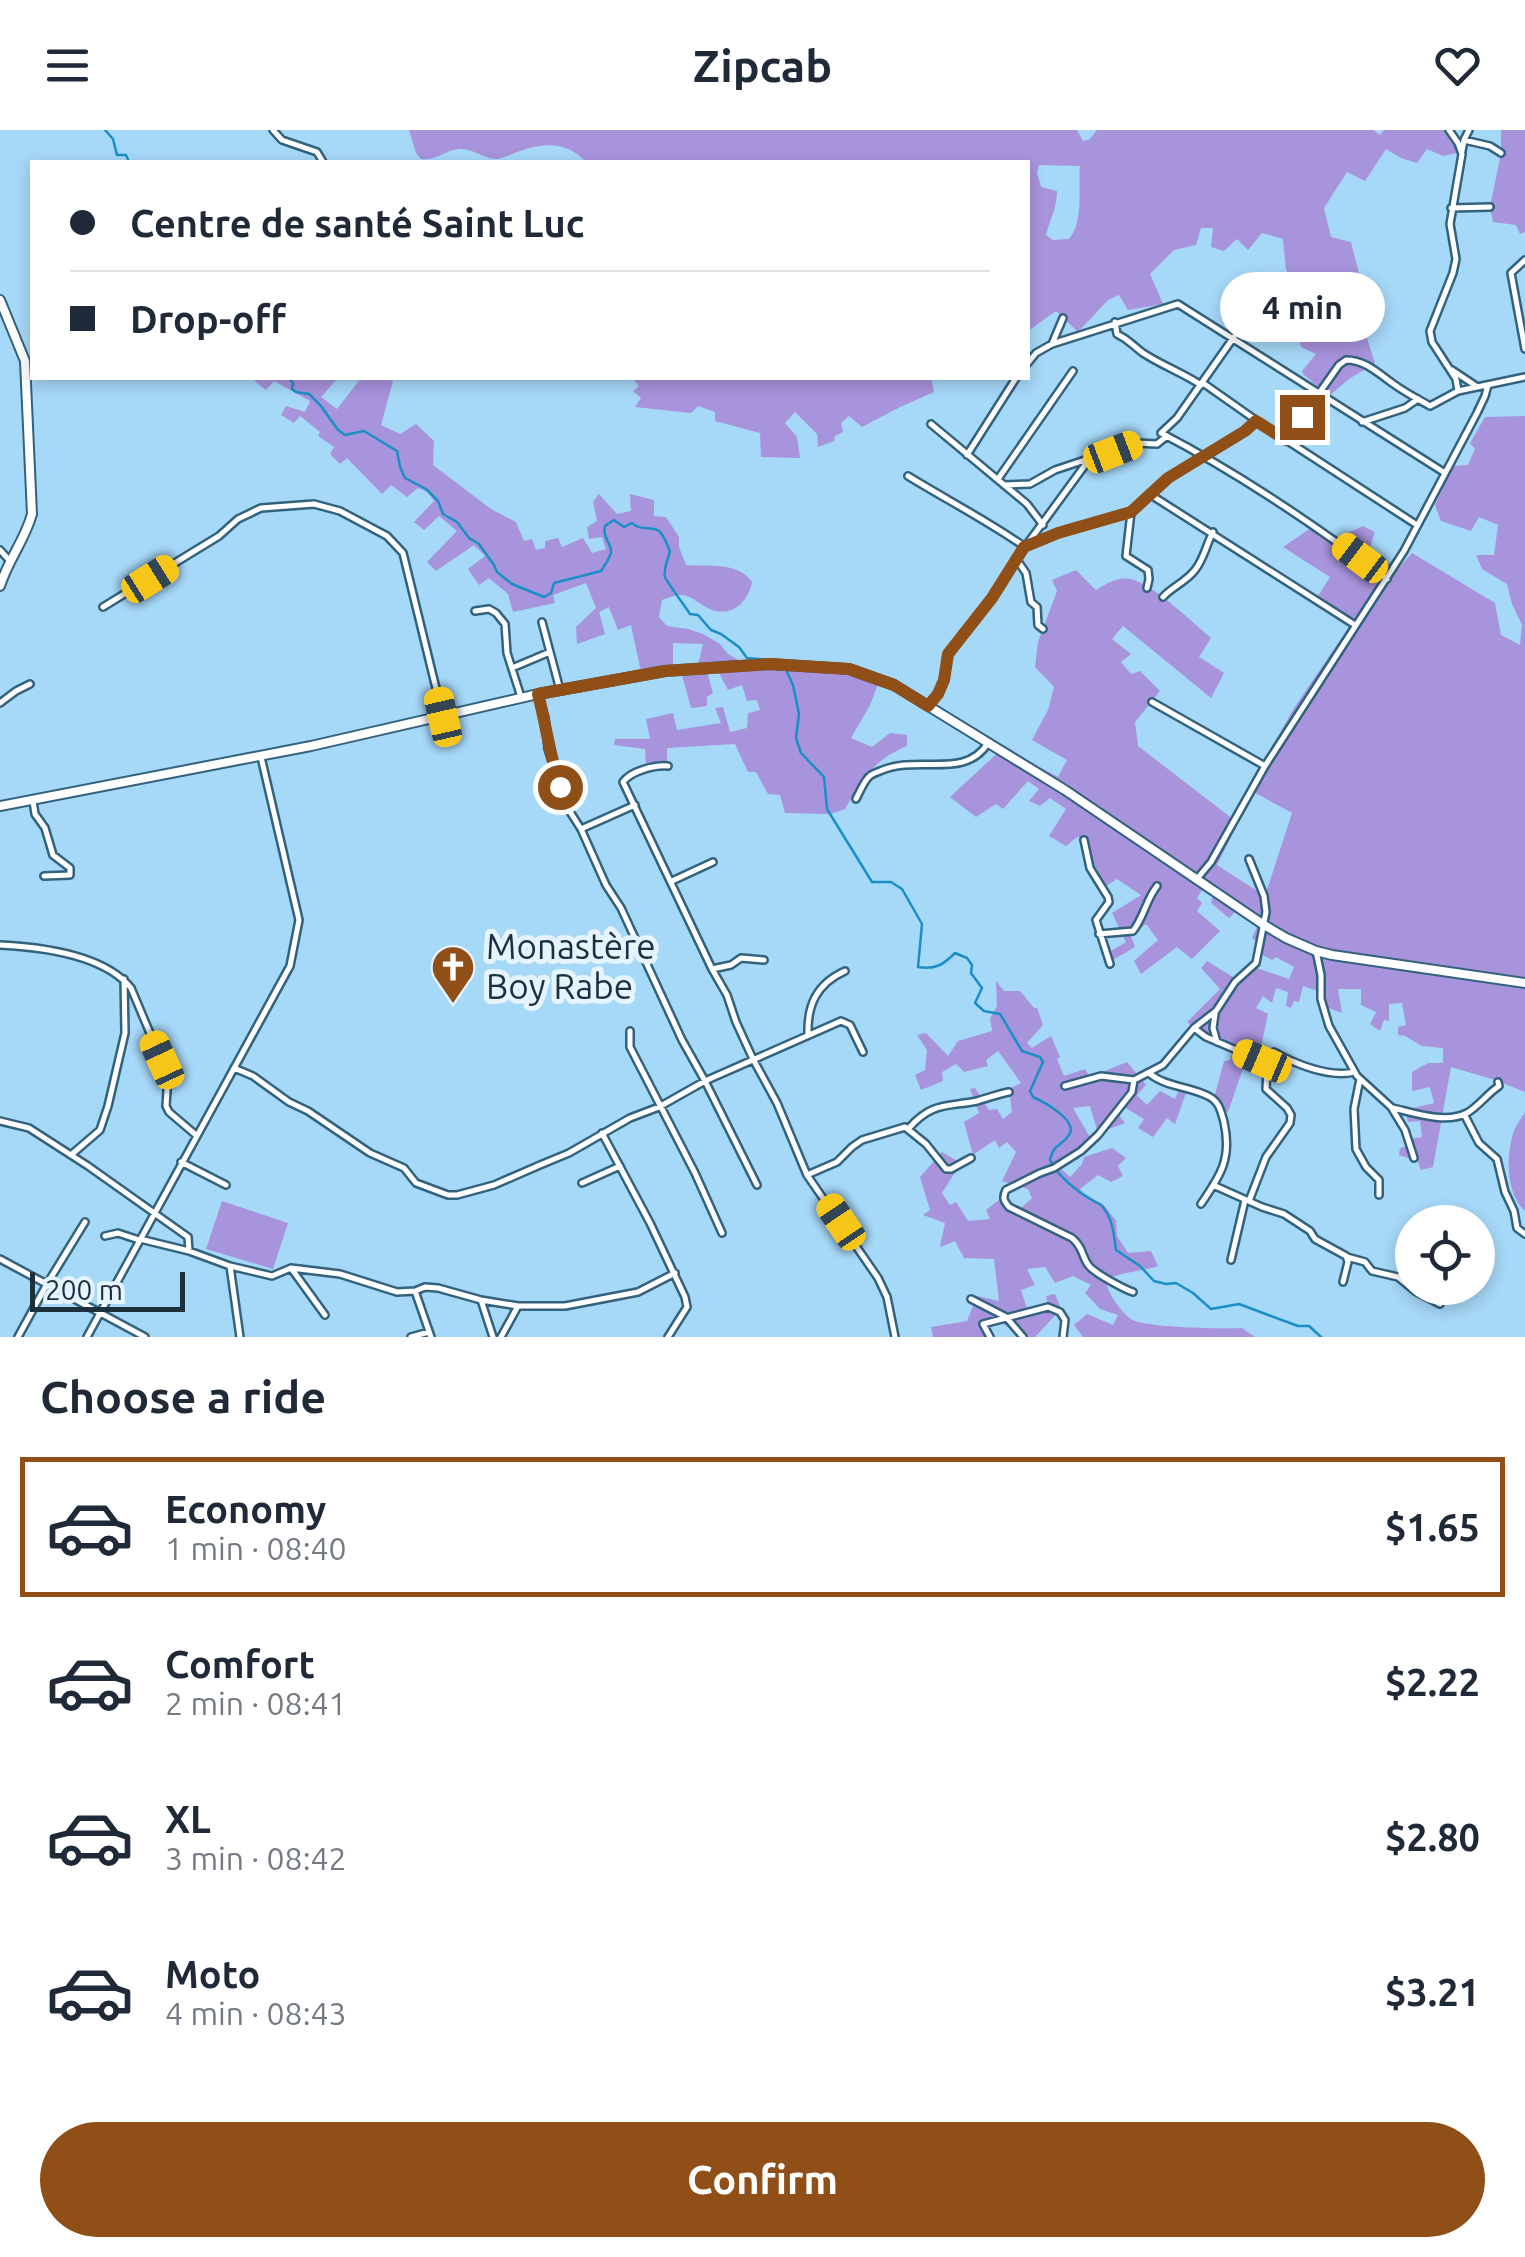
<!DOCTYPE html>
<meta charset="utf-8">
<style>
:root{--surface:#fff;--page:#f2f2f3;--text:#1f2937;--muted:#747a83;--line:#e0e1e3;--accent:#8f4f17}
body{margin:0;font-family:Ubuntu,sans-serif;background:var(--page);color:var(--text);height:100vh;display:flex;flex-direction:column;font-size:38px;white-space:nowrap}
*{box-sizing:border-box;margin:0}
p{font-size:32px;color:var(--muted)}
.icon{flex:none;width:55px;height:55px;fill:none;stroke:currentColor;stroke-width:2;stroke-linecap:round;stroke-linejoin:round}
.map{position:relative;height:1207px;overflow:hidden}
.sheet{display:flex;flex-direction:column;background:var(--surface);flex:1}
.sheet>*{flex:none}
.top-card{position:absolute;left:30px;top:30px;width:1000px;height:220px;border-radius:0px;box-shadow:0 5px 15px #0003;display:grid;align-content:center;height:220px;padding:0 40px;background:var(--surface)}
.tools{position:absolute;left:1395px;top:1075px;display:grid;gap:20px}
.tools a{display:grid;place-items:center;width:100px;height:100px;border-radius:50%;background:var(--surface);box-shadow:0 5px 15px #0003;font-size:50px}
.scale{position:absolute;left:30px;bottom:25px;width:155px;box-sizing:border-box;padding-left:10px;border:5px solid #1d313d;border-top:0;font-size:28px;line-height:35px;white-space:nowrap;color:#1d313d;-webkit-text-stroke:8px #e5f4fe;paint-order:stroke}
.end{position:absolute;width:45px;height:45px;margin:-22px;border:12px solid #8f4f17;background:#fff;box-shadow:0 0 0 5px #fff}
.from{border-radius:50%}
.bubble{position:absolute;height:70px;border-radius:35px;background:var(--surface);box-shadow:0 5px 15px #0003;font-size:32px;font-weight:700;line-height:70px;text-align:center}
.car{position:absolute;width:30px;height:60px;margin:-30px -15px;border-radius:12px;box-shadow:0 0 8px 2px #0007;background:linear-gradient(#f5c518 24%,#345 0 40%,#f5c518 0 76%,#345 0 86%,#f5c518 0)}
.top-card b{display:flex;align-items:center;gap:35px;height:95px;font-size:38px}
.top-card b+b{border-top:2px solid var(--line)}
.top-card i{width:25px;height:25px;background:var(--text)}
ul{padding:0;list-style:none}
li{display:flex;align-items:center;gap:30px;height:140px;margin:0 20px 15px;padding:0 20px;border:5px solid transparent;border-radius:0px}
li div{flex:1}
li b{display:block;font-size:38px}
li em{font-style:normal;font-weight:700}
li.selected{border-color:var(--accent)}
li>.icon{width:90px;height:90px;stroke-width:1.5}
h2{padding:0 40px;font-size:45px;line-height:120px}
.action{display:flex;gap:20px;margin-top:auto;padding:20px 40px}
.action a{flex:1;height:115px;border-radius:60px;background:var(--accent);color:#fff;font-size:40px;font-weight:700;line-height:115px;text-align:center}
header{display:flex;justify-content:space-between;align-items:center;height:130px;padding:0 40px;background:var(--surface);font-size:45px;font-weight:700}
.map>svg:first-child{display:block}
.green{fill:#a893dd;fill-rule:evenodd}
.lines{fill:none;stroke-linecap:round;stroke-linejoin:round}
.stream{stroke:#1a8fc6;stroke-width:2.5}
.street-casing{stroke:#33627d;stroke-width:10}
.secondary-casing{stroke:#33627d;stroke-width:12}
.street{stroke:#fff;stroke-width:5}
.secondary{stroke:#fff;stroke-width:8}
.route{stroke:#8f4f17;stroke-width:12}
.labels{text-anchor:middle;stroke-width:10;stroke-linejoin:round;paint-order:stroke}
.poi-label{font-size:35px;fill:#1d313d;stroke:#e5f4fe;text-anchor:start}
</style>
<header><svg class="icon" aria-label="menu" viewBox="0 0 24 24"><path d="M4 6h16M4 12h16M4 18h16"/></svg>Zipcab<svg class="icon" aria-label="heart" viewBox="0 0 24 24"><path d="M12 20l-8-8c-3-5 5-10 8-4 3-6 11-1 8 4z"/></svg></header>
<div class="map">
<svg width="1525" height="1207" viewBox="0 0 1525 1207">
<rect width="100%" height="100%" fill="#a6d8f8"/>
<!-- green -->
<path class="green" d="M409 0H1077L1083 11 1090 9 1097 0H1373L1380 5 1384 0H1445L1456 13 1457 23 1443 26 1427 19 1417 33 1401 28 1386 19 1365 51 1347 42 1324 78 1331 107 1351 112 1364 163 1356 174 1375 233 1349 249 1329 266 1303 244 1302 241 1316 224 1301 217C1292 193 1307 177 1322 158L1308 146 1295 160 1286 139 1283 109 1262 103 1248 120 1237 109 1224 121 1211 117 1213 98H1201L1196 115 1174 120 1150 144 1163 174 1128 180 1119 165 1108 170 1078 202 1056 181 1028 201V32H586C568 12 545 12 520 21 513 23 505 28 497 29 484 29 473 18 459 19 445 20 436 31 421 29L416 23ZM1039 35 1080 36C1078 58 1084 92 1069 109L1053 110 1046 105C1050 89 1057 78 1057 61L1041 57 1037 43Z
M1501 0H1525V102L1520 104 1516 95 1493 92 1490 77 1501 23Z
M251 248H338L321 267 337 279 361 248H389L393 251 381 295 400 304 416 294 434 311 433 335 491 379 516 392 524 411 532 409 536 420 545 418V411L558 408 562 417 583 408 592 423 606 419 602 407 589 409 587 397 597 391 593 372 599 364 617 384 631 381 630 364 654 370V386L666 387 679 407V417L686 435C709 437 737 431 752 452 748 472 732 488 710 479 702 476 695 469 687 466 678 463 670 467 662 470L659 487 667 496 688 499 703 504 720 514 728 524 742 532 791 531 849 535 878 554 870 575 851 608 872 617 890 603 907 605V616C872 631 864 647 845 679L830 684 785 683 780 665 768 664 756 642H748L735 614 667 618V634L646 638 645 619 614 615 615 609H650L646 589 673 583 677 600 721 593 715 578 723 577 730 602 747 598 748 583 760 580 757 570 747 571 742 555 728 560 718 541 707 542 713 563 707 567V576L691 578 682 545 641 542 631 495 618 500 609 477 599 482 605 504 577 514 576 497 596 478 586 453 553 465 555 473 513 482 508 464 489 448 479 455 468 439 485 426 474 415 436 441 427 432 457 401 439 386 424 400 414 392 434 371 428 362 418 358 407 367 391 355 382 364 347 328 340 334 330 324 334 317 318 306 320 302 300 286 294 293 281 285 286 276 305 282 310 271 274 251 266 260ZM673 513 703 514 698 535 673 536Z
M632 248H931L934 262 900 277 862 297 849 286 841 293 843 302 835 306 834 311 818 317 817 304 795 282 785 293 797 307 800 328 761 327 760 303 715 291V282L698 276 691 283 635 277 641 268 633 261 639 256Z
M1525 286V962L1495 950 1451 937 1433 1037 1421 1040 1418 1032 1399 1025 1400 1018 1409 1016 1410 1009 1422 1007 1420 991 1408 992 1405 980 1434 973 1430 957 1412 961V942L1428 933H1443V918L1422 916 1405 906 1398 905V897L1406 895 1402 873 1389 874V891L1384 890 1380 901 1370 894 1376 882 1361 875V859H1338L1342 883 1320 875 1321 862 1303 856 1299 872 1294 871 1291 878 1286 876 1288 862 1276 858 1272 873 1263 866 1256 878 1268 884 1260 922 1249 921 1228 982 1212 976 1224 931 1230 930 1232 923 1187 892 1220 859 1201 838 1207 831 1241 852 1251 836 1289 849 1294 837 1276 827 1272 830 1257 822 1261 815 1252 808 1257 797 1235 782 1229 788 1211 773 1213 765 1202 760 1197 768 1202 773 1197 781 1220 801 1192 829 1177 817 1141 844 1134 831 1158 810 1146 794 1131 806 1135 817 1108 833 1104 825 1126 812 1112 783 1141 765 1117 749 1106 756 1092 730 1086 710 1077 707 1066 716 1049 706 1066 679 1050 668 1040 676 1029 671 1039 659 1028 651 1003 679 996 674 976 687 950 667 1004 617 1058 647 1067 630 1032 610 1048 580 1054 557 1035 537 1038 512 1057 461 1052 450 1076 440 1096 460C1107 453 1120 445 1134 450 1156 457 1192 492 1211 508L1199 527 1224 543 1211 568 1123 496 1112 509 1131 524 1121 532 1131 544 1140 541 1160 561 1135 592 1138 616 1238 693 1217 735 1265 766 1292 683 1248 659 1294 578 1353 491 1318 466 1330 447 1283 417 1311 398 1339 407 1363 396 1375 402 1369 420 1398 439 1412 423 1495 473 1501 505 1520 515 1522 495 1512 474 1507 454 1482 439 1476 425H1494L1498 395 1479 387 1471 401 1441 391 1435 375 1453 336 1468 335 1475 319 1470 313 1485 287Z
M996 851 1004 861H1020L1034 878H1037L1043 895 1027 913 1032 918 1051 906 1060 927 1057 929 1064 946 1085 939 1090 947 1127 932 1146 955 1137 965 1147 975 1160 961 1175 969 1180 957 1186 963 1175 994 1167 988 1153 1007 1138 998 1144 989 1124 977 1118 984 1125 993 1098 1003 1090 976 1073 978 1091 1009 1081 1014V1017L1058 1036 1070 1047 1082 1034 1084 1027 1112 1018 1126 1028 1118 1036 1123 1046 1111 1052 1098 1045 1080 1059 1085 1065 1103 1074 1116 1091 1117 1106 1128 1123 1151 1121 1158 1136C1141 1142 1123 1141 1106 1150 1106 1161 1121 1182 1131 1189 1142 1198 1225 1199 1242 1198L1255 1207H1083L1074 1195 1087 1184 1113 1195 1118 1185 1100 1179 1085 1163 1091 1155 1073 1146 1055 1153 1045 1137 1027 1139 1035 1155 1021 1160 1027 1179 1048 1175 1046 1166 1055 1164 1061 1179 1035 1207H1021L999 1191 988 1200 993 1207H933L931 1197 967 1191 977 1166 999 1171 994 1129 964 1128 955 1111 940 1117 945 1093 923 1085 930 1080 920 1047 942 1022 961 1033 942 1063 950 1075 956 1072 968 1091 990 1089 986 1080 1000 1069 1021 1078 1032 1068 1028 1059 1002 1051 1016 1022 1007 1012 999 1018 995 1010 973 1025 964 992 979 983 970 959 975 958 989 980 997 979 1003 989 1012 982 1009 959 1021 953 998 921 986 930 988 936 964 942 956 934 942 942 943 951 921 960 915 945 925 940 927 920 917 905 926 903 948 926 958 911 992 901 990 888 997 876Z
M1525 982V1081C1506 1064 1506 1027 1513 1004 1515 996 1521 989 1525 982Z
M222 1071 288 1093 273 1139 206 1119Z"/>
<g class="lines">
<!-- stream -->
<path class="stream" d="M105 0 113 9 117 25H126L129 32
M273 248 290 249 293 253 292 259 296 262 309 264 321 276 338 300 345 305 364 301 397 321 400 337 405 348 426 359 438 371 443 384 457 392 469 408 479 414 494 435 497 442 512 454 544 467 551 463 554 453 601 441C604 436 610 429 611 422 611 412 602 407 605 396L614 390 624 397 632 393C642 402 651 395 659 401 664 405 667 415 670 421 668 429 663 440 665 447 666 451 687 479 690 484L698 485 711 500 721 504 739 517 747 528 770 530
M786 540 793 555 799 584 796 608 801 623 824 647 827 679 872 752H891L902 759 922 794 918 837C936 840 944 834 955 823L967 828 972 835 971 843 982 858 975 873 984 881 1000 884 1022 921 1040 927 1043 932 1030 961 1033 967C1044 972 1079 991 1069 1005 1061 1017 1054 1013 1050 1030 1058 1046 1076 1061 1092 1070 1099 1075 1100 1072 1105 1080 1113 1091 1114 1106 1116 1120L1140 1136 1154 1151 1166 1154 1176 1153 1193 1163 1211 1179 1239 1174 1298 1196H1309L1321 1207"/>
<!-- street casing -->
<g class="street-casing">
<path id="street" d="M273 0 282 10 317 22 323 32
M1449 0 1458 13 1462 24 1450 94 1456 129 1453 143 1430 201 1432 212 1456 249 1458 261
M1464 10 1490 16 1501 23
M1462 21 1464 10 1469 0
M1451 78 1490 77
M1525 130 1511 143 1525 219
M1115 192 1117 204C1131 211 1132 215 1143 223 1161 235 1183 243 1201 255
M1234 207 1177 288 1161 303C1240 344 1315 395 1387 449
M1052 214 1063 188
M1028 233 1036 223 1052 214 1178 174 1445 343
M1452 240 1476 256
M1203 253 1257 291 1417 395
M1362 292 1405 278 1418 269
M931 294 1027 374 1043 395
M1286 310 1339 235 1346 230C1366 230 1379 244 1395 255 1406 263 1418 269 1430 276L1458 261 1525 247
M967 325 1016 248
M908 346C947 370 988 391 1025 417L1058 403 1131 382 1168 348 1245 301 1257 291
M998 349 1073 241
M1004 355 1030 354 1055 340 1136 313 1157 314 1167 306
M1151 365 1355 495
M1131 382 1126 426 1148 440 1149 449 1147 458
M0 420 9 430
M1017 430 1026 443 1031 472 1037 477 1038 495 1043 499
M1163 467C1172 457 1187 451 1195 440 1204 429 1206 415 1213 402
M103 477 219 406 238 389 261 378 314 374 340 381 387 406 403 423 443 587
M475 481 489 479 496 483 505 494 507 523 521 567
M542 492 560 560
M512 538 550 522
M538 564 545 588 548 619 567 677 581 699 606 755 621 778 682 910 705 951 757 1055
M1152 572 1265 636
M0 573 16 561 30 554
M928 576 938 563 944 551 948 523 992 469 1025 417 1088 331
M668 636C654 635 631 641 623 652L712 839 727 865 736 892 753 929 777 973 807 1045 878 1148 887 1167 895 1207
M856 669C859 663 863 654 867 649 870 644 875 643 880 641 919 624 965 650 988 613
M33 671 35 684 45 698 53 725 70 738V745L44 746
M581 699 635 675
M1084 710 1090 738 1108 767 1109 772 1096 790 1110 834
M1196 750 1211 732 1265 636 1404 421 1477 283 1485 266 1488 255
M672 751 713 732
M1099 804 1133 801C1144 787 1146 770 1157 756
M0 815C41 817 104 825 131 858L168 946 166 976 169 982 196 1005
M1316 821 1321 845V869L1329 896 1357 946 1391 977 1405 1000 1414 1028
M712 839 731 835 741 828 764 830
M1215 884 1213 898 1217 912
M1194 898 1206 907 1262 931 1274 922C1295 934 1330 948 1354 942
M630 901V917L695 1043 722 1103
M808 905C807 876 816 854 845 841
M234 938 253 946 289 972 308 981 370 1023 404 1038 416 1053 448 1065H457L494 1055 540 1035 569 1023 630 988 659 977 705 951 841 891 850 895 863 922
M1149 943C1165 957 1189 956 1208 966 1219 971 1221 981 1224 992 1232 1028 1221 1045 1201 1074
M1360 949 1354 979 1356 1019 1366 1037 1379 1050V1065
M1065 956 1101 946 1134 950 1163 935 1194 898 1216 881 1235 852 1256 833 1266 782 1264 766 1249 729
M1393 978C1414 983 1446 994 1467 983 1479 976 1487 964 1499 956L1498 952
M1464 984 1479 1013 1497 1029 1505 1062 1514 1081 1517 1098 1525 1104
M0 991 29 998 88 1036 188 1107 189 1121
M909 998C932 972 946 977 977 971 988 968 998 964 1009 962
M602 1003 650 1093 685 1167 687 1177 668 1207
M71 1025 100 1000 108 976 125 903 124 849
M181 1032 226 1055
M807 1045 837 1032 852 1017 862 1010 905 997 926 1014 946 1039H951L971 1028
M582 1053 620 1036
M1213 1055 1262 1077 1284 1084 1310 1101 1315 1109 1346 1126 1348 1132 1343 1152
M1249 1071 1266 1027 1290 993 1291 985 1287 978 1266 959 1267 939 1262 931
M105 1106 118 1103 139 1110
M140 1109 189 1121 230 1136 240 1207
M1347 1127 1365 1132 1372 1141 1398 1147 1415 1161 1440 1174
M0 1129 145 1207
M1231 1130 1245 1070
M230 1136 272 1146 291 1138 340 1144 397 1162 415 1161 431 1207
M291 1138 325 1185
M415 1161 425 1157 438 1158 481 1170 518 1176H565L638 1162 675 1143
M1133 1162C1124 1159 1096 1144 1089 1136 1081 1126 1084 1118 1072 1108L1009 1077C1004 1071 1002 1068 1006 1060L1040 1043 1054 1038 1081 1021 1098 1005 1132 962 1134 950
M971 1169 1006 1187 1023 1207
M481 1170 493 1207
M18 1207 47 1154 85 1092
M87 1207 290 836 299 790 261 627
M411 1207 429 1202
M501 1207 518 1176
M990 1207 983 1194 1048 1177 1060 1182 1065 1190 1063 1207"/>
</g>
<!-- secondary casing -->
<g class="secondary-casing">
<path id="secondary" d="M0 170 25 231 32 384C25 410 8 430 0 456
M0 676 311 616 538 564 665 541 769 534 849 539 894 555 1065 660 1264 795 1286 808 1316 821 1332 825 1525 853"/>
</g>
<!-- street -->
<use href="#street" class="street"/>
<!-- secondary -->
<use href="#secondary" class="secondary"/>
</g>
<g class="lines">
<!-- route -->
<path class="route" d="M560 657C550 626 546 595 538 564L665 541 770 534 849 539 894 555 928 576 938 564 944 550 948 524 992 468 1024 417 1058 403 1131 382 1168 348 1245 301 1256 291 1286 310 1302 287"/>
</g>
<!-- icons -->
<defs>
<g id="church-pin" transform="scale(2.25)"><path d="M0 17L-7.5 6A9.5 9.5 0 1 1 7.5 6Z" fill="#8f4f17" stroke="#e5f4fe"/><path d="M-1.2-6h2.4v3.5h3.3v2.4h-3.3V6h-2.4V-.1h-3.3v-2.4h3.3Z" fill="#fff"/></g>
</defs>
<g fill-rule="evenodd">
<use href="#church-pin" x="453" y="837"/>
</g>
<g class="labels">
<!-- poi labels -->
<g class="poi-label">
<text x="486" y="829">Monastère<tspan x="486" dy="40">Boy Rabe</tspan></text>
</g>
</g>
</svg>
<div class="tools">
<a><svg class="icon" aria-label="locate" viewBox="0 0 24 24"><circle cx="12" cy="12" r="6"/><path d="M12 2v4M12 18v4M2 12h4M18 12h4"/></svg></a>
</div>
<div class="scale">200 m</div>
<i class="end from" style="left:560px;top:657px"></i>
<i class="end" style="left:1302px;top:287px"></i>
<div class="bubble" style="left:1220px;top:142px;width:165px">4 min</div>
<i class="car" style="left:1113px;top:322px;rotate:69deg"></i>
<i class="car" style="left:1360px;top:428px;rotate:307deg"></i>
<i class="car" style="left:150px;top:449px;rotate:58deg"></i>
<i class="car" style="left:443px;top:587px;rotate:347deg"></i>
<i class="car" style="left:162px;top:930px;rotate:335deg"></i>
<i class="car" style="left:1262px;top:931px;rotate:293deg"></i>
<i class="car" style="left:841px;top:1092px;rotate:326deg"></i>
<div class="top-card">
<b><i class="from"></i>Centre de santé Saint Luc</b>
<b><i></i>Drop-off</b>
</div>
</div>
<section class="sheet">
<h2>Choose a ride</h2>
<ul>
<li class="selected"><svg class="icon" aria-label="car" viewBox="0 0 24 24"><path d="M5 17H2v-5l4-1 3-4h7l3 4 3 1v5h-3M9 17h6M6 11h13"/><circle cx="7" cy="17" r="2"/><circle cx="17" cy="17" r="2"/></svg><div><b>Economy</b><p>1 min · 08:40</p></div><em>$1.65</em></li>
<li><svg class="icon" aria-label="car" viewBox="0 0 24 24"><path d="M5 17H2v-5l4-1 3-4h7l3 4 3 1v5h-3M9 17h6M6 11h13"/><circle cx="7" cy="17" r="2"/><circle cx="17" cy="17" r="2"/></svg><div><b>Comfort</b><p>2 min · 08:41</p></div><em>$2.22</em></li>
<li><svg class="icon" aria-label="car" viewBox="0 0 24 24"><path d="M5 17H2v-5l4-1 3-4h7l3 4 3 1v5h-3M9 17h6M6 11h13"/><circle cx="7" cy="17" r="2"/><circle cx="17" cy="17" r="2"/></svg><div><b>XL</b><p>3 min · 08:42</p></div><em>$2.80</em></li>
<li><svg class="icon" aria-label="car" viewBox="0 0 24 24"><path d="M5 17H2v-5l4-1 3-4h7l3 4 3 1v5h-3M9 17h6M6 11h13"/><circle cx="7" cy="17" r="2"/><circle cx="17" cy="17" r="2"/></svg><div><b>Moto</b><p>4 min · 08:43</p></div><em>$3.21</em></li>
</ul>
<div class="action"><a>Confirm</a></div>
</section>
